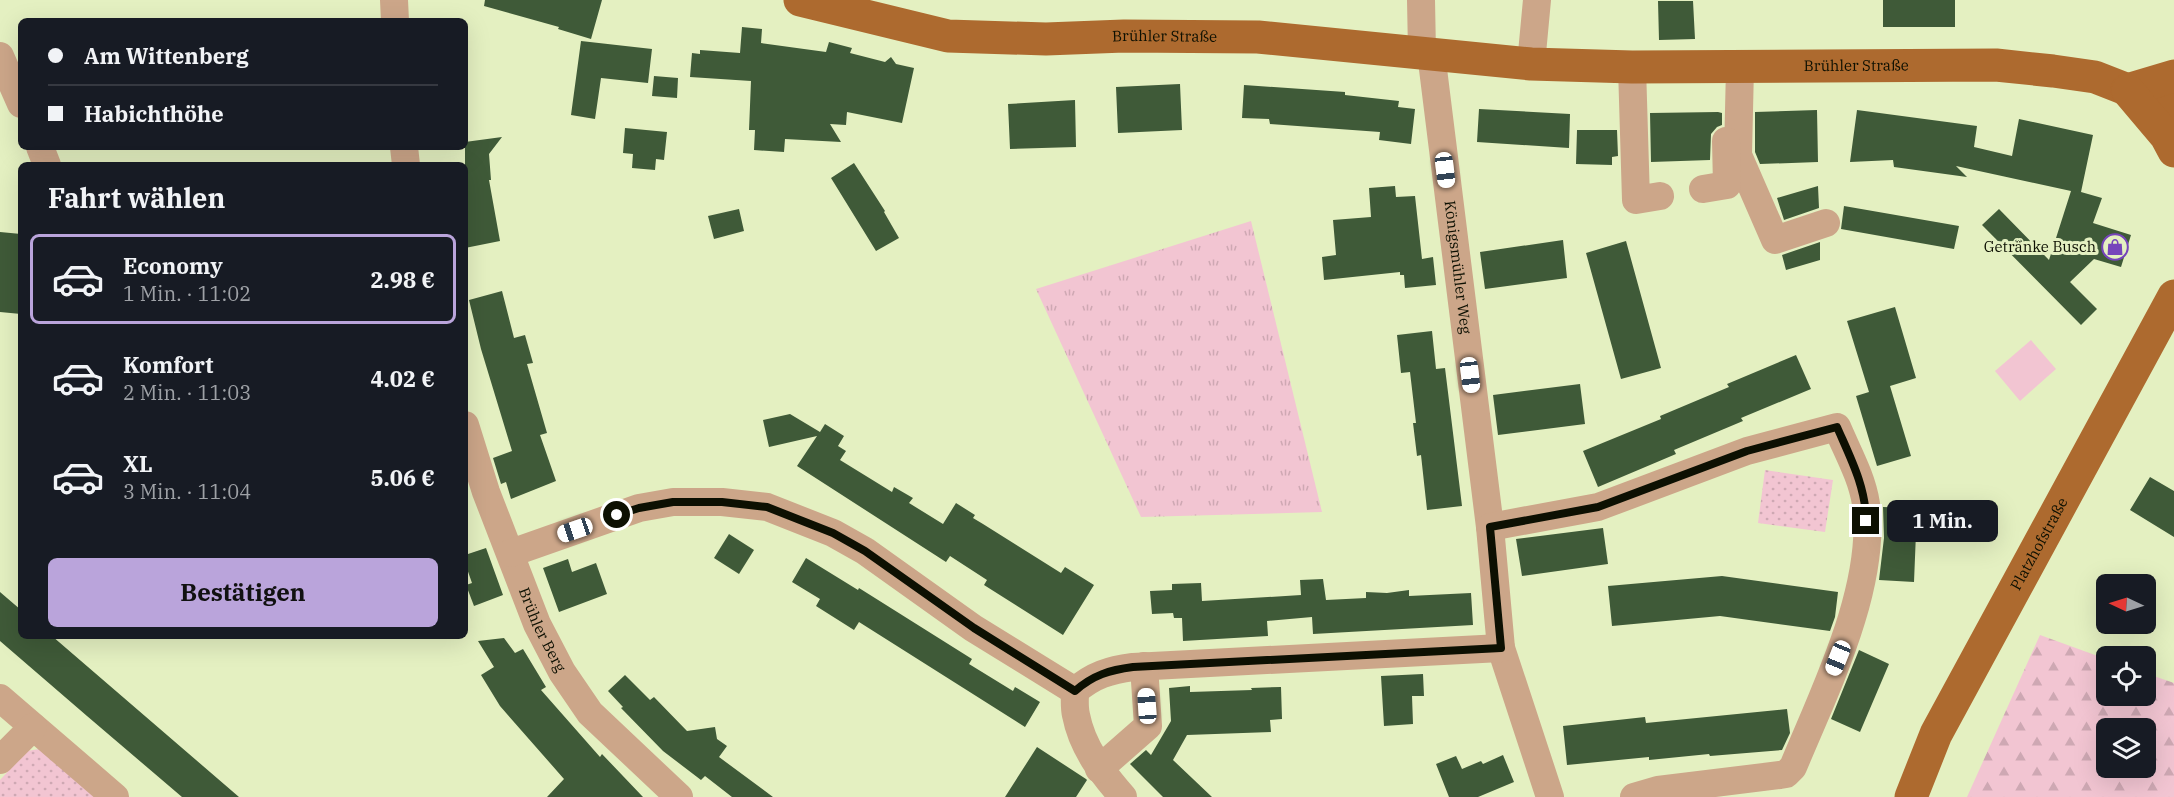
<!DOCTYPE html>
<html lang="de">
<meta charset="utf-8">
<style>
:root{--surface:#171b24;--page:#242831;--text:#f1f3f6;--muted:#9ea1a6;--line:#363941;--accent:#baa4db}
body{margin:0;font-family:"IBM Plex Serif",serif;background:var(--page);color:var(--text);height:100vh;display:flex;flex-direction:column;font-size:22px;white-space:nowrap}
*{box-sizing:border-box;margin:0}
p{font-size:20px;color:var(--muted)}
.icon{flex:none;width:33px;height:33px;fill:none;stroke:currentColor;stroke-width:2;stroke-linecap:round;stroke-linejoin:round}
.map{position:relative;flex:1;overflow:hidden}
.panel{position:absolute;left:18px;top:162px;width:450px;height:477px;display:flex;flex-direction:column;background:var(--surface);border-radius:9px;box-shadow:0 6px 24px #0002}
.panel>*{flex:none}
.top-card{position:absolute;left:18px;top:18px;width:450px;height:132px;border-radius:9px;box-shadow:0 6px 24px #0002;display:grid;align-content:center;height:132px;padding:0 30px;background:var(--surface)}
.needle{width:39px;rotate:274deg}
.fabs{position:absolute;left:2096px;top:574px;display:grid;gap:12px}
.fabs a{display:grid;place-items:center;width:60px;height:60px;border-radius:9px;background:var(--surface);box-shadow:0 6px 24px #0002;font-size:30px}
.end{position:absolute;width:27px;height:27px;margin:-14px;border:8px solid #0d1002;background:#fff;box-shadow:0 0 0 3px #fff}
.from{border-radius:50%}
.bubble{position:absolute;height:42px;border-radius:9px;background:var(--surface);box-shadow:0 6px 24px #0002;font-size:20px;font-weight:800;line-height:42px;text-align:center}
.car{position:absolute;width:18px;height:36px;margin:-18px -9px;border-radius:8px;box-shadow:0 0 4px 2px #0007;background:linear-gradient(#fff 24%,#345 0 40%,#fff 0 76%,#345 0 86%,#fff 0)}
.top-card b{display:flex;align-items:center;gap:21px;height:57px;font-size:22px}
.top-card b+b{border-top:2px solid var(--line)}
.top-card i{width:15px;height:15px;background:var(--text)}
ul{padding:0;list-style:none}
li{display:flex;align-items:center;gap:18px;height:90px;margin:0 12px 9px;padding:0 18px;border:3px solid transparent;border-radius:9px}
li div{flex:1}
li b{display:block;font-size:22px}
li em{font-style:normal;font-weight:800}
li.selected{border-color:var(--accent)}
li>.icon{width:54px;height:54px;stroke-width:1.5}
h2{padding:0 30px;font-size:27px;line-height:72px}
.action{display:flex;gap:12px;margin-top:auto;padding:12px 30px}
.action a{flex:1;height:69px;border-radius:9px;background:var(--accent);color:#111;font-size:24px;font-weight:800;line-height:69px;text-align:center}
.map>svg:first-child{display:block}
.grass{fill:url(#grass-tufts)}
.forest{fill:url(#forest-firs);fill-rule:evenodd}
.park{fill:url(#park-dots)}
.pitch{fill:#f2c5d2}
.building{fill:#3f5a38}
.lines{fill:none;stroke-linecap:round;stroke-linejoin:round}
.minor{stroke:#cca689;stroke-width:28}
.major{stroke:#ad6a2f;stroke-width:33}
.route{stroke:#0d1002;stroke-width:8}
.labels{text-anchor:middle;stroke-width:6;stroke-linejoin:round;paint-order:stroke}
.street-label{font-size:15px;fill:#0d1002;stroke:#e4f0c1}
.poi-label{font-size:15px;fill:#0d1002;stroke:#e4f0c1;text-anchor:end}
</style>
<div class="map">
<svg width="2174" height="797" viewBox="0 0 2174 797">
<defs>
<pattern id="grass-tufts" width="24" height="20" patternUnits="userSpaceOnUse" patternTransform="scale(1.5)"><rect width="24" height="20" fill="#f2c5d2"/><path d="M3 7l-1-3M5 7V3M7 7l1-3M15 17l-1-3M17 17v-4M19 17l1-3" fill="none" stroke="#cea8b3"/></pattern>
<pattern id="forest-firs" width="22" height="20" patternUnits="userSpaceOnUse" patternTransform="scale(1.5)"><rect width="22" height="20" fill="#f2c5d2"/><path d="M5 1l3.5 6h-7zM16 11l3.5 6h-7z" fill="#cea8b3"/></pattern>
<pattern id="park-dots" width="8" height="8" patternUnits="userSpaceOnUse" patternTransform="scale(1.5)"><rect width="8" height="8" fill="#f2c5d2"/><path d="M2 2h.1M6 6h.1" fill="none" stroke="#cea8b3" stroke-width="1.8" stroke-linecap="round"/></pattern>
</defs>
<rect width="100%" height="100%" fill="#e4f0c1"/>
<!-- grass -->
<path class="grass" d="M1251 221 1322 512 1141 517 1036 289Z"/>
<!-- forest -->
<path class="forest" d="M2040 635 2106 659V696H2145V673L2174 683V797H1967ZM2106 729H2145V768H2106Z"/>
<!-- park -->
<path class="park" d="M1765 470 1833 480 1825 532 1758 523Z
M39 749 98 797H0V780L27 751Z"/>
<!-- pitch -->
<path class="pitch" d="M2031 340 2056 369 2020 401 1995 371Z"/>
<!-- building -->
<path class="building" d="M485 0H602L591 39 558 29 559 27 484 6Z
M1883 0H1955V27H1883Z
M1658 1H1693L1695 39 1659 40Z
M742 27 762 29 761 43 826 52 829 42 852 48 850 53 885 62 891 57 896 64 914 68 902 123 847 112 846 125 830 124 841 142 785 139 784 152 754 150 755 130H749L751 81 690 77 692 53 700 54V50L740 53Z
M581 41 652 49 648 83 601 78 595 119 571 115Z
M654 76 678 78 677 98 652 96Z
M1180 84 1182 130 1118 133 1116 87Z
M1244 85 1345 92V95L1399 101 1398 107 1415 109 1411 144 1379 140 1380 132 1270 124 1269 119 1242 118Z
M1075 100 1076 147 1010 149 1008 104Z
M1479 109 1570 114 1569 148 1477 142Z
M1817 110 1818 162 1760 164 1755 152V112Z
M1857 110 1977 126 1974 147 2012 156 2019 119 2093 135 2081 192 2102 198 2093 223 2131 235 2121 267 2094 259 2070 282 2097 309 2081 325 1982 225 1999 209 2049 260 2071 191 1956 166 1967 177 1894 167 1893 160 1850 162Z
M1718 112 1722 113V125L1717 127 1711 134 1710 160 1651 162 1650 113Z
M625 128 667 132 664 160 656 159 655 170 632 168 633 154 623 153Z
M1577 130H1617L1618 156 1612 157V165L1576 164Z
M502 137 489 154 491 180H489L500 241 465 248V142Z
M854 163 885 211 884 212 899 238 876 251 831 178Z
M1395 186 1396 197 1415 196 1422 259 1433 257 1436 285 1405 288 1404 275H1400V272L1324 280 1322 257 1336 255 1333 220 1371 217 1369 188Z
M1818 186 1819 208 1784 220 1777 198Z
M1844 206 1959 226 1954 249 1841 229Z
M739 209 744 231 714 239 708 216Z
M0 232 21 234V314L0 312Z
M1563 240 1567 278 1485 289 1480 252Z
M1626 241 1661 368 1621 379 1586 253Z
M1820 242V260L1786 270 1782 255Z
M502 291 514 338 525 335 533 363 527 364 547 433 540 435 556 481 511 499 506 482 501 484 493 458 512 451 481 349 469 300Z
M1895 307 1916 378 1890 386 1911 456 1877 466 1856 396 1869 392 1847 321Z
M1432 331 1436 369 1445 368 1462 506 1427 510 1421 455 1417 456 1413 423H1416L1410 372 1401 373 1397 335Z
M1796 355 1811 389 1741 418 1743 421 1674 450 1676 454 1598 487 1583 451 1661 419 1660 416 1729 387 1727 384Z
M1580 384 1585 424 1498 435 1493 395Z
M790 414 820 432 825 424 844 436 838 446 846 451 840 460 892 492 894 487 913 498 909 503 943 524 956 503 975 515 973 518 983 524 1061 573 1065 567 1094 585 1063 635 984 585 987 580 950 556 946 562 797 466 817 436 769 447 763 420Z
M2150 477 2174 491V537L2130 510Z
M1883 507 1917 508 1914 582 1879 580 1884 538Z
M1603 528 1608 564 1522 576 1516 539Z
M729 534 754 550 739 574 714 558Z
M486 548 503 595 474 606 466 585 472 583 465 563V555Z
M806 558 858 590 859 588 972 659 969 664 1013 691 1015 687 1040 702 1025 727 859 622 854 630 816 606 820 599 792 582Z
M568 559 572 572 596 563 607 594 559 612 543 568Z
M1722 576 1838 592 1835 617 1830 631 1720 616 1612 626 1608 586Z
M1323 579 1326 600 1366 598V592L1387 593 1409 590V596L1471 593 1473 625 1313 634 1312 617 1267 621 1268 636 1183 641 1182 618H1174L1173 613 1152 614 1150 591 1172 590V584L1201 583 1202 601 1301 595 1300 580Z
M0 592 21 610V636H52L239 797H182L87 716 0 641Z
M504 638 515 653 523 649 546 687 541 690 600 757 602 754 643 797H547L564 779 500 706 481 675 494 667 478 641Z
M1859 650 1889 664 1860 732 1831 719Z
M1423 674 1424 696H1412L1413 724 1384 726 1381 676Z
M625 675 650 700 654 697 687 731 715 727 717 739 727 746 719 757 773 797H732L705 776 701 780 663 751 621 708 623 707 608 691Z
M1190 686V692L1252 690 1251 688 1281 687 1282 719 1270 720 1271 732 1187 735 1173 760 1212 797H1163L1130 764 1146 750 1151 755 1171 721 1169 688Z
M1787 709 1790 733 1782 750 1710 756 1709 754 1649 760V757L1567 765 1563 726 1645 717 1646 723Z
M1037 747 1086 779 1087 780 1076 797H1005Z
M1503 755 1514 782 1478 797H1449L1436 764 1456 756 1462 769 1481 761 1483 764Z"/>
<g class="lines">
<!-- minor -->
<g class="minor">
<path d="M394 0 395 21"/>
<path d="M1421 0 1422 52"/>
<path id="s1" d="M1431 53 1490 527 1501 648 1550 797"/>
<path d="M0 56 21 104"/>
<path d="M1531 64 1537 0"/>
<path d="M1632 67 1636 200 1660 196"/>
<path d="M1740 67 1738 155 1775 240 1826 223"/>
<path d="M40 147 47 165"/>
<path d="M404 147 406 165"/>
<path d="M1703 189 1727 185 1726 141"/>
<path id="s2" d="M465 425 486 492 537 624 562 672 590 713 679 797"/>
<path d="M1490 527 1598 507 1747 451 1837 427C1847 451 1862 477 1866 504 1877 587 1824 692 1793 767L1786 774 1780 775 1658 790 1634 797"/>
<path d="M511 553 639 508 673 502H722L767 507 833 533 865 551 973 628 1075 691C1093 675 1110 670 1133 667L1501 648"/>
<path d="M1075 691C1075 698 1074 707 1076 715 1082 747 1102 773 1123 797"/>
<path d="M0 698 115 797"/>
<path d="M0 760 33 727"/>
<path d="M1099 769 1148 726 1144 666"/>
</g>
<!-- major -->
<g class="major">
<path id="s3" d="M800 0 948 36 1046 39 1124 36 1258 37 1531 64 1632 67 1996 65 2053 71 2095 77 2174 108"/>
<path d="M2127 90 2174 76"/>
<path d="M2128 91 2166 136 2174 151"/>
<path id="s4" d="M1911 797 1936 734 2174 296"/>
</g>
</g>
<g class="lines">
<!-- route -->
<path class="route" d="M617 515 639 508 673 502H722L767 507 833 533 865 551 974 628 1075 691C1093 675 1110 670 1133 667L1501 648 1490 527 1598 507 1747 451 1837 427C1850 457 1866 487 1866 521"/>
</g>
<!-- icons -->
<defs>
<g id="shop-ring" transform="scale(1.35)"><circle r="9.5" fill="#e4f0c1" stroke="#7644bb" stroke-width="1.5"/><path d="M-5-2.5h2.3a2.7 3.5 0 0 1 5.4 0H5L5.5 6h-11ZM-1.5-2.5h3a1.5 2.3 0 0 0-3 0Z" fill="#7644bb"/></g>
</defs>
<g fill-rule="evenodd">
<use href="#shop-ring" x="2115" y="247"/>
</g>
<g class="labels">
<!-- street labels -->
<g class="street-label">
<text dy="5" stroke="none"><textPath href="#s3" startOffset="369">Brühler Straße</textPath></text>
<text dy="5" stroke="none"><textPath href="#s3" startOffset="1062">Brühler Straße</textPath></text>
<text dy="5" stroke="none"><textPath href="#s1" startOffset="216">Königsmühler Weg</textPath></text>
<text dy="5" stroke="none"><textPath href="#s4" startOffset="284">Platzhofstraße</textPath></text>
<text dy="5" stroke="none"><textPath href="#s2" startOffset="219">Brühler Berg</textPath></text>
</g>
<!-- poi labels -->
<g class="poi-label">
<text x="2096" y="252">Getränke Busch</text>
</g>
</g>
</svg>
<div class="fabs">
<a><svg class="needle" viewBox="-14 -14 28 28"><path d="M0-13l5 13h-10z" fill="#e53935"/><path d="M0 13l5-13h-10z" fill="#9ea1a6"/></svg></a>
<a><svg class="icon" aria-label="locate" viewBox="0 0 24 24"><circle cx="12" cy="12" r="6"/><path d="M12 2v4M12 18v4M2 12h4M18 12h4"/></svg></a>
<a><svg class="icon" aria-label="layers" viewBox="0 0 24 24"><path d="M12 4l9 5-9 5-9-5zM3 14l9 5 9-5"/></svg></a>
</div>
<i class="end from" style="left:617px;top:515px"></i>
<i class="end" style="left:1866px;top:521px"></i>
<div class="bubble" style="left:1887px;top:500px;width:111px">1 Min.</div>
<i class="car" style="left:1445px;top:170px;rotate:173deg"></i>
<i class="car" style="left:1470px;top:375px;rotate:173deg"></i>
<i class="car" style="left:575px;top:530px;rotate:251deg"></i>
<i class="car" style="left:1838px;top:658px;rotate:202deg"></i>
<i class="car" style="left:1147px;top:706px;rotate:356deg"></i>
<div class="top-card">
<b><i class="from"></i>Am Wittenberg</b>
<b><i></i>Habichthöhe</b>
</div>
<section class="panel">
<h2>Fahrt wählen</h2>
<ul>
<li class="selected"><svg class="icon" aria-label="car" viewBox="0 0 24 24"><path d="M5 17H2v-5l4-1 3-4h7l3 4 3 1v5h-3M9 17h6M6 11h13"/><circle cx="7" cy="17" r="2"/><circle cx="17" cy="17" r="2"/></svg><div><b>Economy</b><p>1 Min. · 11:02</p></div><em>2.98 €</em></li>
<li><svg class="icon" aria-label="car" viewBox="0 0 24 24"><path d="M5 17H2v-5l4-1 3-4h7l3 4 3 1v5h-3M9 17h6M6 11h13"/><circle cx="7" cy="17" r="2"/><circle cx="17" cy="17" r="2"/></svg><div><b>Komfort</b><p>2 Min. · 11:03</p></div><em>4.02 €</em></li>
<li><svg class="icon" aria-label="car" viewBox="0 0 24 24"><path d="M5 17H2v-5l4-1 3-4h7l3 4 3 1v5h-3M9 17h6M6 11h13"/><circle cx="7" cy="17" r="2"/><circle cx="17" cy="17" r="2"/></svg><div><b>XL</b><p>3 Min. · 11:04</p></div><em>5.06 €</em></li>
</ul>
<div class="action"><a>Bestätigen</a></div>
</section>
</div>
